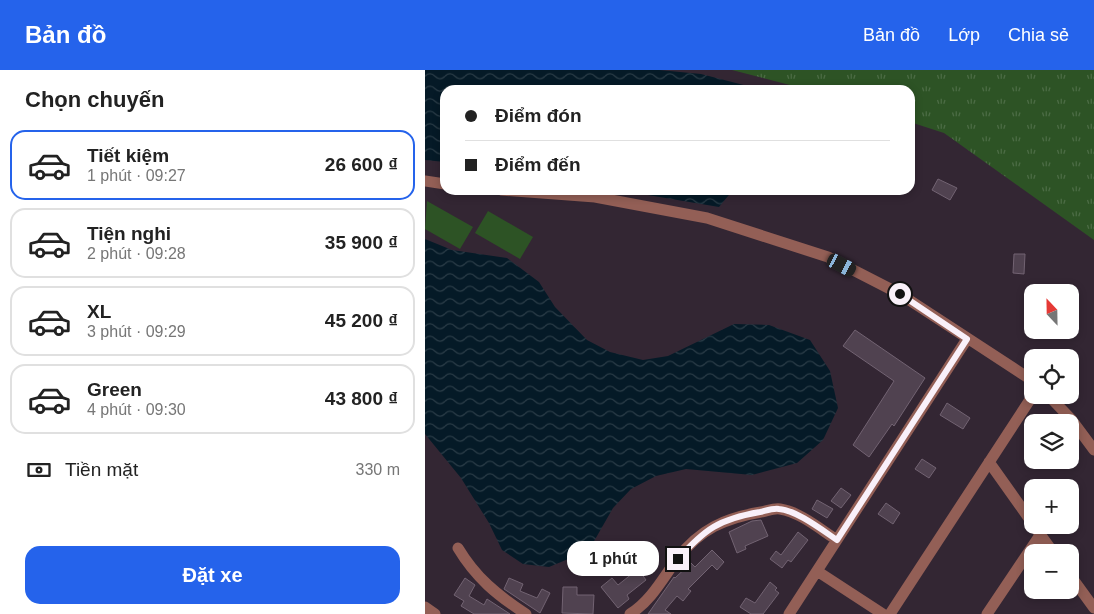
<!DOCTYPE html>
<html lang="vi">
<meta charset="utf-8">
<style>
:root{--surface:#fff;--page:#f2f2f2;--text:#222;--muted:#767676;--line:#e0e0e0;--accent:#2563eb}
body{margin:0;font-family:Helvetica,sans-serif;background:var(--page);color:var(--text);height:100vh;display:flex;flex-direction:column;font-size:19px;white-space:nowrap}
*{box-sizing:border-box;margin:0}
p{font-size:16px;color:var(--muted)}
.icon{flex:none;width:28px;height:28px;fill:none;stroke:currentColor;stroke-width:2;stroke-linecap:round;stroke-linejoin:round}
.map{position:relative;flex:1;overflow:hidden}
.details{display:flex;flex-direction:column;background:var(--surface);width:425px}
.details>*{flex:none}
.hud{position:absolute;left:15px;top:15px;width:475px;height:110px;border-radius:15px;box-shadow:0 2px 8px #0003;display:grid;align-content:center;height:110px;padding:0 25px;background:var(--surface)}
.needle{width:32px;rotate:338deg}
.controls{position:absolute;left:599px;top:214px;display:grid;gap:10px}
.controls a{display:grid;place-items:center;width:55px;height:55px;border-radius:10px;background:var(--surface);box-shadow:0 2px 8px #0003;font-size:25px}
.end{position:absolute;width:22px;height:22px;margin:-11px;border:6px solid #f9f0f9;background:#111;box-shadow:0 0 0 2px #111}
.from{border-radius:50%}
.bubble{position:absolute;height:35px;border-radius:15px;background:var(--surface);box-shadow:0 2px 8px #0003;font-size:16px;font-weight:800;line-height:35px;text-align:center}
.car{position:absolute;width:15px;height:30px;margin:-15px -8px;border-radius:6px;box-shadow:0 0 4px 1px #0007;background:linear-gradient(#222 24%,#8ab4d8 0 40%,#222 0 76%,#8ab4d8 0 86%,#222 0)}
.hud b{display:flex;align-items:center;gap:18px;height:48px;font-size:19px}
.hud b+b{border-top:1px solid var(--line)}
.hud i{width:12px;height:12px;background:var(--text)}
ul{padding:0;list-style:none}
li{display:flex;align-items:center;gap:15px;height:70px;margin:0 10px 8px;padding:0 15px;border:2px solid var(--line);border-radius:15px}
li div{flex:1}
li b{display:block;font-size:19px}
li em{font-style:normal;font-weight:800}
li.active{border-color:var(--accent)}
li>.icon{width:45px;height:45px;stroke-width:1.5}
h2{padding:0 25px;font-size:22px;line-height:60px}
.pay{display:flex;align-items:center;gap:12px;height:55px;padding:0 25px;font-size:19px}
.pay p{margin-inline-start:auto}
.button{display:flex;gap:10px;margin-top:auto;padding:10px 25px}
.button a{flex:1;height:58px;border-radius:15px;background:var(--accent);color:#fff;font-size:20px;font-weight:800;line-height:58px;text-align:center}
header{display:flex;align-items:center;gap:30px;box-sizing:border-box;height:70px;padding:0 25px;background:var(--accent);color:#fff}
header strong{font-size:24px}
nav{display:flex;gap:28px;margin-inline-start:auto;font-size:18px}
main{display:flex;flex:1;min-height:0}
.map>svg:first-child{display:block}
.grass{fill:url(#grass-tufts)}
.pitch{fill:#2d5325}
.water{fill:url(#water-waves)}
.building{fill:#504250;stroke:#726372}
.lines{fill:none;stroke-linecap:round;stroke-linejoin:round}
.minor{stroke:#935f56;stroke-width:11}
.route{stroke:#f9f0f9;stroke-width:6}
</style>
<header>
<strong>Bản đồ</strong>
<nav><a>Bản đồ</a><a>Lớp</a><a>Chia sẻ</a></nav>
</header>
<main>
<section class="details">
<h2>Chọn chuyến</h2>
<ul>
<li class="active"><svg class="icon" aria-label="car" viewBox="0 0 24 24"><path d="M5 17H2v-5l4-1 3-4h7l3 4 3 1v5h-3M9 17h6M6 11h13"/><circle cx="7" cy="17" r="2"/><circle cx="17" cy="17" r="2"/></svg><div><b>Tiết kiệm</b><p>1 phút · 09:27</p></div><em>26 600 ₫</em></li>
<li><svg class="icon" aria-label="car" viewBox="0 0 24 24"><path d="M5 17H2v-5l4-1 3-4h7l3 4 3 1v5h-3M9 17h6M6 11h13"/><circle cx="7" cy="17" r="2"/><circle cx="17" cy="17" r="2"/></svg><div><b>Tiện nghi</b><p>2 phút · 09:28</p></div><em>35 900 ₫</em></li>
<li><svg class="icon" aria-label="car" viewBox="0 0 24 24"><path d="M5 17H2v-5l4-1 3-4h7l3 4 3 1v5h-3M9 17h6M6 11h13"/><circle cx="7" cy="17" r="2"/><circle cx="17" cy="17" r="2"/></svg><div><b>XL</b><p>3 phút · 09:29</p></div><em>45 200 ₫</em></li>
<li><svg class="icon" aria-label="car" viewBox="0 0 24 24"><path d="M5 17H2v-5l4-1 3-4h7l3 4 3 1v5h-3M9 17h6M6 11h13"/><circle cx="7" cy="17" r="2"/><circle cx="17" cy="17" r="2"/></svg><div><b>Green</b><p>4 phút · 09:30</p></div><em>43 800 ₫</em></li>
</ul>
<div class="pay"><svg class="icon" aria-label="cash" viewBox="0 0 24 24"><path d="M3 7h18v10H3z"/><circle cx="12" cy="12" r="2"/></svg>Tiền mặt<p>330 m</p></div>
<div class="button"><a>Đặt xe</a></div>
</section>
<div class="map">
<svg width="669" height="544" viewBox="0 0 669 544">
<defs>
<pattern id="grass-tufts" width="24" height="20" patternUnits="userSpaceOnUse" patternTransform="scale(1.25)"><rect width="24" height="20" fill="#2d5325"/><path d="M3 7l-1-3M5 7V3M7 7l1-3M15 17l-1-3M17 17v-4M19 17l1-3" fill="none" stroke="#4c6c45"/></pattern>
<pattern id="water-waves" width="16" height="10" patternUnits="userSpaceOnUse" patternTransform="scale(1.25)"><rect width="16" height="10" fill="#051a27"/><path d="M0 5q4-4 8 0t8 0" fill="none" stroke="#2a3c47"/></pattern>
</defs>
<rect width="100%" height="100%" fill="#332633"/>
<!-- grass -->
<path class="grass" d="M307 0H669V170L519 63 485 52V20H384Z"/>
<!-- pitch -->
<path class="pitch" d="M2 131 48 157 35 179 0 159Z
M63 141 108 167 95 189 50 163Z"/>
<!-- water -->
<path class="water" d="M0 0H234L276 4 338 20H20V92L0 90Z
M193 120H308L294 137Z
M0 169 27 180 82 188 114 212 130 237 162 270 185 282 218 290 243 286 309 254 344 255 385 270 405 301 413 338 398 370 372 393 327 405 261 399 231 406 206 419 188 438 168 473 148 487 124 497 98 494 77 480 64 453 36 408 0 364Z"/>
<!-- building -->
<path class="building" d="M513 109 532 118 525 130 507 120Z
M589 184H600L599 204 588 203Z
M430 260 500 308 469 356 467 354 444 387 428 375 469 311 418 276Z
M522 333 545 348 538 359 515 345Z
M497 389 511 398 504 408 490 399Z
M416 418 426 425 416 438 406 431Z
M392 430 408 439 402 448 387 439Z
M461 433 475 443 468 454 453 444Z
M336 450 343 466 320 476 321 479 312 483 304 462 327 451Z
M373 462 383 470 366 492 363 490 357 498 345 489 351 481 356 485Z
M287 480 299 492 292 500 287 495 263 519 266 521 258 531 252 526 240 540 246 544H223L249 507 250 508 266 493 270 497Z
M213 499 221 510 202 525 204 529 193 538 176 517 187 508 193 515Z
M40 508 50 515 44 526 59 535 62 529 85 544H49L36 536 39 531 29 525Z
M84 508 98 514 95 521 112 528 117 519 125 523 115 543 79 519Z
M345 512 352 518 350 520 354 523 338 544H326L315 537 321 528 330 533Z
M138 517H152V525H169L168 544 137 543Z"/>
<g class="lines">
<!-- minor -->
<path class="minor" d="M0 111 20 114
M76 120 170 127 282 148 403 187 475 224 608 311
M623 325 646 349 669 380
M564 392 608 454
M612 460 628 482
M33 478C51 508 72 525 101 544
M392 501 458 544
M645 505 669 538
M0 537 10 544
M205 544C226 531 238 508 252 489 275 459 300 448 336 442 342 441 349 438 355 439 375 442 395 459 412 470
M364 544 542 269
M465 544 608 325
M562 544 615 465"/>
</g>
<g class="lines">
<!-- route -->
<path class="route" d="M253 489C280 459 294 449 335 442 340 441 348 438 354 439 371 440 397 460 412 470L542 269 475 224"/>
</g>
</svg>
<div class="controls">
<a><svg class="needle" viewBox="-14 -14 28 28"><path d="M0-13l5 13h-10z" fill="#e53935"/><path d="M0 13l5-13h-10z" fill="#767676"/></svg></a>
<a><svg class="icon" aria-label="locate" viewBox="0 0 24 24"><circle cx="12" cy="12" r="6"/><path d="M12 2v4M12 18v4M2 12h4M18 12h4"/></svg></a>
<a><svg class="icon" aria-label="layers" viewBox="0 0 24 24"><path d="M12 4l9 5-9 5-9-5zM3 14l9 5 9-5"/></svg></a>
<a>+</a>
<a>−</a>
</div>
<i class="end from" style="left:475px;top:224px"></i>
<i class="end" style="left:253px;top:489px"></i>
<div class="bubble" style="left:142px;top:471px;width:92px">1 phút</div>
<i class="car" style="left:417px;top:195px;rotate:117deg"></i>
<div class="hud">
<b><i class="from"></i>Điểm đón</b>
<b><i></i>Điểm đến</b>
</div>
</div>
</main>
